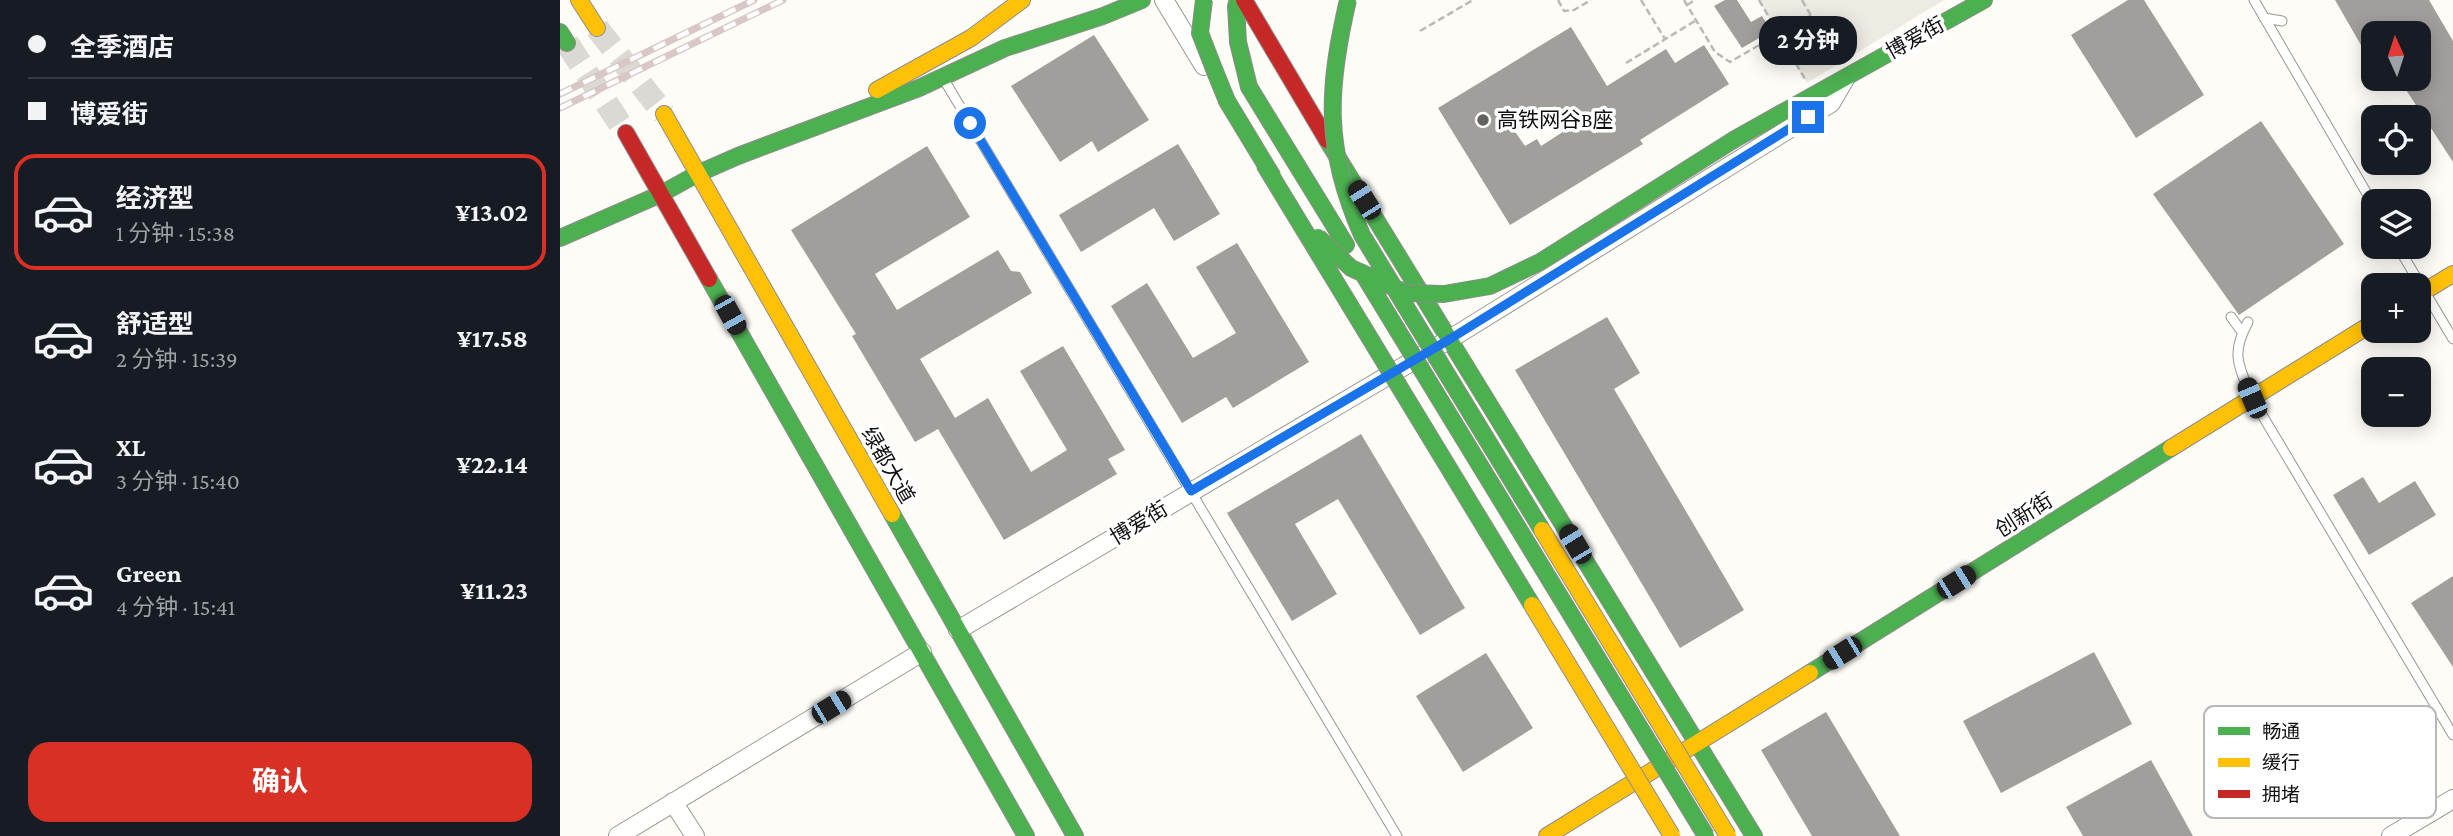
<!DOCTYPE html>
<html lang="zh">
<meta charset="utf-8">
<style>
:root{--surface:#171b24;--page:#20242c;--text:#f1f3f6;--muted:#9ea1a6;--line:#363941;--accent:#d93025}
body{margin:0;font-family:"Crimson Pro","Noto Sans SC",serif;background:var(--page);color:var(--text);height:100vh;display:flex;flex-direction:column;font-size:26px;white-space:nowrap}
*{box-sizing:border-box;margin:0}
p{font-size:23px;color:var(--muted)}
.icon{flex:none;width:38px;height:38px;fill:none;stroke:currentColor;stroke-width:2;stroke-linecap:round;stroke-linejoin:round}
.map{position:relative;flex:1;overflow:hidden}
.side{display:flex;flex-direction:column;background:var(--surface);width:560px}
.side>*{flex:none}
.banner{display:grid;align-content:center;height:154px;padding:0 28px;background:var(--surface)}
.needle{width:46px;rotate:357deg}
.tools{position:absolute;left:1801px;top:21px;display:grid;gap:14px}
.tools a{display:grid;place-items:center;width:70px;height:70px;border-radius:14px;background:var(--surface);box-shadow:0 4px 18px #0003;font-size:35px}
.end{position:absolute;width:32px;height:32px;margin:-16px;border:9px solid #1a73e8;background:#fff;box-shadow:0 0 0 4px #fff}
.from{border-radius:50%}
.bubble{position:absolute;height:49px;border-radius:21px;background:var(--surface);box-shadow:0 4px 18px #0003;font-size:23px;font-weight:700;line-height:49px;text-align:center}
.car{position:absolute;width:21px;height:42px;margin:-21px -10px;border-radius:9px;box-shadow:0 0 5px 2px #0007;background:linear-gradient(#222 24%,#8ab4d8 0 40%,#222 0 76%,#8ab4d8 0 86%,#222 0)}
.banner b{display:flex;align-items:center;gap:24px;height:66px;font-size:26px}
.banner b+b{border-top:2px solid var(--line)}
.banner i{width:18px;height:18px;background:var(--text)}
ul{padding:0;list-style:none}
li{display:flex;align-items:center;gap:21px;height:116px;margin:0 14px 10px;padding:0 14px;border:4px solid transparent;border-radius:21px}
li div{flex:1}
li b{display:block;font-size:26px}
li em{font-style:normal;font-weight:700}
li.current{border-color:var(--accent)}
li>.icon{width:63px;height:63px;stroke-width:1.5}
.button{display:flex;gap:14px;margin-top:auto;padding:14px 28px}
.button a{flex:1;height:80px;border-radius:21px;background:var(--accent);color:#fff;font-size:28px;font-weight:700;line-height:80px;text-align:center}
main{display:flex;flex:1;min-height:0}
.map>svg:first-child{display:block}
.plaza{fill:#edebe2}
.building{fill:#a19f9c;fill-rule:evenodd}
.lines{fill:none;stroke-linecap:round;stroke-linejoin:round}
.secondary-tunnel{stroke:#dad9d4;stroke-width:24;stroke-dasharray:24 12;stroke-linecap:butt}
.lane-casing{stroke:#979795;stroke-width:11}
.street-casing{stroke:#979795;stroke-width:20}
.fast-casing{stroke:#8e8d8b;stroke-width:18}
.slow-casing{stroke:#8e8d8b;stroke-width:18}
.jam-casing{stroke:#8e8d8b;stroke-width:18}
.path{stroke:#b9b9b8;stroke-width:2.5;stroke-dasharray:7 3.5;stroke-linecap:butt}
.lane{stroke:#fffffe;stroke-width:9}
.street{stroke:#fffffe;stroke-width:18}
.fast{stroke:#4caf50;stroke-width:16}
.slow{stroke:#ffc107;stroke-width:16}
.jam{stroke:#c62828;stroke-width:16}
.rail-casing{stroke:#d9c6c7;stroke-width:7}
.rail{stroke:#fff;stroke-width:4.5;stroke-dasharray:13;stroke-linecap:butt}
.fast-bridge-casing{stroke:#8e8d8b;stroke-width:18;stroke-linecap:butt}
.slow-bridge-casing{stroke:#8e8d8b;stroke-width:18;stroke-linecap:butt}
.fast-bridge{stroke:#4caf50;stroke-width:16}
.slow-bridge{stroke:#ffc107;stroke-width:16}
.route{stroke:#1a73e8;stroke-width:9}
.poi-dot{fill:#646362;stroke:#fff;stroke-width:2.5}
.labels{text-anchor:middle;stroke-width:7;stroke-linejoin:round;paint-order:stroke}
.street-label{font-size:21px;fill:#111;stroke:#fff}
.poi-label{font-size:21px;fill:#111;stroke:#fff;text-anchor:start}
.key{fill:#fff;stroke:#b8b8b8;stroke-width:2}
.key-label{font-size:19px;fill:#111}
</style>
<main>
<section class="side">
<div class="banner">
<b><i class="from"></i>全季酒店</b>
<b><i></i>博爱街</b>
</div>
<ul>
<li class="current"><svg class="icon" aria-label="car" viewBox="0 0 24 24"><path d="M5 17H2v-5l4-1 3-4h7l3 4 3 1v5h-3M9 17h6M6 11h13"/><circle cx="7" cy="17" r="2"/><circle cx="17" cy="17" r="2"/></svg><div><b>经济型</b><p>1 分钟 · 15:38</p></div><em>¥13.02</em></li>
<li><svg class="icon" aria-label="car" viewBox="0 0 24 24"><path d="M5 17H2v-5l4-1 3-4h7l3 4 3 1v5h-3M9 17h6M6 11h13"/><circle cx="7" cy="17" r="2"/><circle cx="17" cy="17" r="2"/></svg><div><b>舒适型</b><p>2 分钟 · 15:39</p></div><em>¥17.58</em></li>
<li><svg class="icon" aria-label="car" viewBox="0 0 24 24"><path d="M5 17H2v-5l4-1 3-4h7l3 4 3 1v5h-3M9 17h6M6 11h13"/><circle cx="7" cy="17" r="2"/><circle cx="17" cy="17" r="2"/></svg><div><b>XL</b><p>3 分钟 · 15:40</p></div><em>¥22.14</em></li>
<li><svg class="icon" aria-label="car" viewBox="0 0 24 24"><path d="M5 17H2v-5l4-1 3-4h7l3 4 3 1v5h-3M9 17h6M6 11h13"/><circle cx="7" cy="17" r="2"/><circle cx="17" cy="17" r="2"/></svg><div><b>Green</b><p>4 分钟 · 15:41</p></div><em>¥11.23</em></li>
</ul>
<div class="button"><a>确认</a></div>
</section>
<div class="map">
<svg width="1893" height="836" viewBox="0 0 1893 836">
<rect width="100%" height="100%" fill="#fdfcf7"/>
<!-- plaza -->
<path class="plaza" d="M1199 0H1384L1247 83Z"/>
<!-- building -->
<path class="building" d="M1165 0H1177L1191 22 1202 16 1211 31 1182 48 1154 6Z
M1568 0H1584L1644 95 1576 138 1511 35Z
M1775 0H1869L1893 41V162L1839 79H1858V33H1813V66Z
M1011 27 1047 86 1106 49 1115 63 1144 45 1169 84 1080 140 1083 144 950 225 878 108ZM995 106 1009 128 981 146 977 139 965 146 951 126 980 108 983 114Z
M534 35 589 120 538 152 532 141 500 162 451 86Z
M1701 121 1784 244 1679 315 1593 194Z
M618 144 660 214 614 241 594 208 521 252 499 215Z
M367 146 410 217 315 274 337 310 438 250 451 271 460 272 472 293 360 359 395 418 428 398 471 472 507 450 460 371 503 346 565 450 548 459 557 474 444 540 378 429 355 442 292 336 296 334 231 230Z
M677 243 749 362 673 408 666 397 622 423 551 306 587 283 633 358 676 333 636 267Z
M1047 317 1080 373 1054 389 1184 610 1120 648 955 370Z
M801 434 905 608 860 635 778 499 735 524 777 594 732 621 667 513Z
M1803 477 1819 503 1855 481 1876 515 1809 555 1773 495Z
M1893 576V667L1851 603Z
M1534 652 1572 724 1441 793 1403 721Z
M926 653 973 728 903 772 856 696Z
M1266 712 1340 836H1252L1201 750Z
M1591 760 1633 836H1523L1506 807Z"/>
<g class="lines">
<!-- secondary-tunnel -->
<path class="secondary-tunnel" d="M37 28 104 114
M7 43 66 133"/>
<!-- lane casing -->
<g class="lane-casing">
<path id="lane" d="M1694 0 1813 204
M1704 18 1722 21
M383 78 837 836
M1838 247 1893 339
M1671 317 1682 332
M1688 322C1670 355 1679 366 1692 398L1893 735"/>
</g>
<!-- street casing -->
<g class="street-casing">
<path id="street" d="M604 0 644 66
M398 630 890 339 1271 103 1285 79
M113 802 135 836
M58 836 362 652
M1831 836 1893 799"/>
</g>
<!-- fast casing -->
<g class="fast-casing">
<path id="fast" d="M678 0 676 6 678 42 689 87 786 245
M0 32 7 43
M1175 139 1424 0
M767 140 1194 836
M0 238 101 194 137 174 178 156 359 88 445 48 543 16 582 0
M149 279 466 836
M332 514 515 836
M1250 673 1611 448"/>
</g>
<!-- slow casing -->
<g class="slow-casing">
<path id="slow" d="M19 0 37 28
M317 90 411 38 462 0
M104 114 332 514
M1858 295 1893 274
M1611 448 1813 323
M987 836 1250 673"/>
</g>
<!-- jam casing -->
<g class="jam-casing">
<path id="jam" d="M684 0 767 140
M66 133 149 279"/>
</g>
<!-- path -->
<path class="path" d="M998 0 1004 11 1014 10 1031 0
M1081 0 1105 39
M1124 0 1155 52 1170 62 1251 15
M1199 0 1245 79
M1242 0 1276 58
M1127 5 1135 0
M860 31 913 0
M1066 63 1135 21"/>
<!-- lane -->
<use href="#lane" class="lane"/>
<!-- street -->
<use href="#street" class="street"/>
<!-- fast -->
<use href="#fast" class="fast"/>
<!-- slow -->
<use href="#slow" class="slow"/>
<!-- jam -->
<use href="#jam" class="jam"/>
<!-- rail casing -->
<g class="rail-casing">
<path id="rail" d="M0 94 194 0
M0 108 223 0"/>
</g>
<!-- rail -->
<use href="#rail" class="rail"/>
<!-- fast-bridge casing -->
<g class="fast-bridge-casing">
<path id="fast-bridge" d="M644 0 640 33 654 69 667 101 713 177
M788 0C767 90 764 148 802 235L982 530
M704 164 972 605
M758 237 791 268 846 293 884 294 930 286 980 262 1175 139
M802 272 1146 836"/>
</g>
<!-- slow-bridge casing -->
<g class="slow-bridge-casing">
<path id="slow-bridge" d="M982 530 1168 836
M972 605 1112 836"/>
</g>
<!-- fast-bridge -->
<use href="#fast-bridge" class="fast-bridge"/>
<!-- slow-bridge -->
<use href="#slow-bridge" class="slow-bridge"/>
</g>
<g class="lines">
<!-- route -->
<path class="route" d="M410 123 631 491 890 339 1248 117"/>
</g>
<!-- markers -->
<circle class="poi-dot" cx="923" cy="120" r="7"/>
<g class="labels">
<!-- street labels -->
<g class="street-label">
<text transform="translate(1355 38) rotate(-29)" y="7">博爱街</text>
<text transform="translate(328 465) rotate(60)" y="7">绿都大道</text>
<text transform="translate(1464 515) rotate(-32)" y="7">创新街</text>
<text transform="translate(579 523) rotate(-31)" y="7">博爱街</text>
</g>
<!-- poi labels -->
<g class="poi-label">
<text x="937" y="127">高铁网谷B座</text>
</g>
</g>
<!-- legend -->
<rect x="1644" y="706" width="232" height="112" rx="10" class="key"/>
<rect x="1658" y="727" width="32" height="8" fill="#4caf50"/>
<rect x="1658" y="758" width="32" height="9" fill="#ffc107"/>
<rect x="1658" y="790" width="32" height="8" fill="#c62828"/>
<g class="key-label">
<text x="1702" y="738">畅通</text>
<text x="1702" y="769">缓行</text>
<text x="1702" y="801">拥堵</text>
</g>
</svg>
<div class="tools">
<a><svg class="needle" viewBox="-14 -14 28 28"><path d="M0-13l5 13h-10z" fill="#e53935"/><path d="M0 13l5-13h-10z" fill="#9ea1a6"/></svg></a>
<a><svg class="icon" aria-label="locate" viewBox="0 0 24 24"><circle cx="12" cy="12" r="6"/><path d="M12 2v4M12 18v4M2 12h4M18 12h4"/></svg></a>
<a><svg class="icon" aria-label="layers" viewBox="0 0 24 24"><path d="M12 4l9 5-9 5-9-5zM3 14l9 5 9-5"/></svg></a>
<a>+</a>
<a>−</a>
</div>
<i class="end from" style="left:410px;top:123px"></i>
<i class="end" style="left:1248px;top:117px"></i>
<div class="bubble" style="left:1199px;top:16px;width:98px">2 分钟</div>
<i class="car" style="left:804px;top:200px;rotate:328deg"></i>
<i class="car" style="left:170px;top:315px;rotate:151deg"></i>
<i class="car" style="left:1692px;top:398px;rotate:337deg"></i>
<i class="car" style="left:1015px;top:544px;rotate:329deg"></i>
<i class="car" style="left:1396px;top:582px;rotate:58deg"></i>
<i class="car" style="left:1282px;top:653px;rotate:238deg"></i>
<i class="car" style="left:271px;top:707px;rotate:59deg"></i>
</div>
</main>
